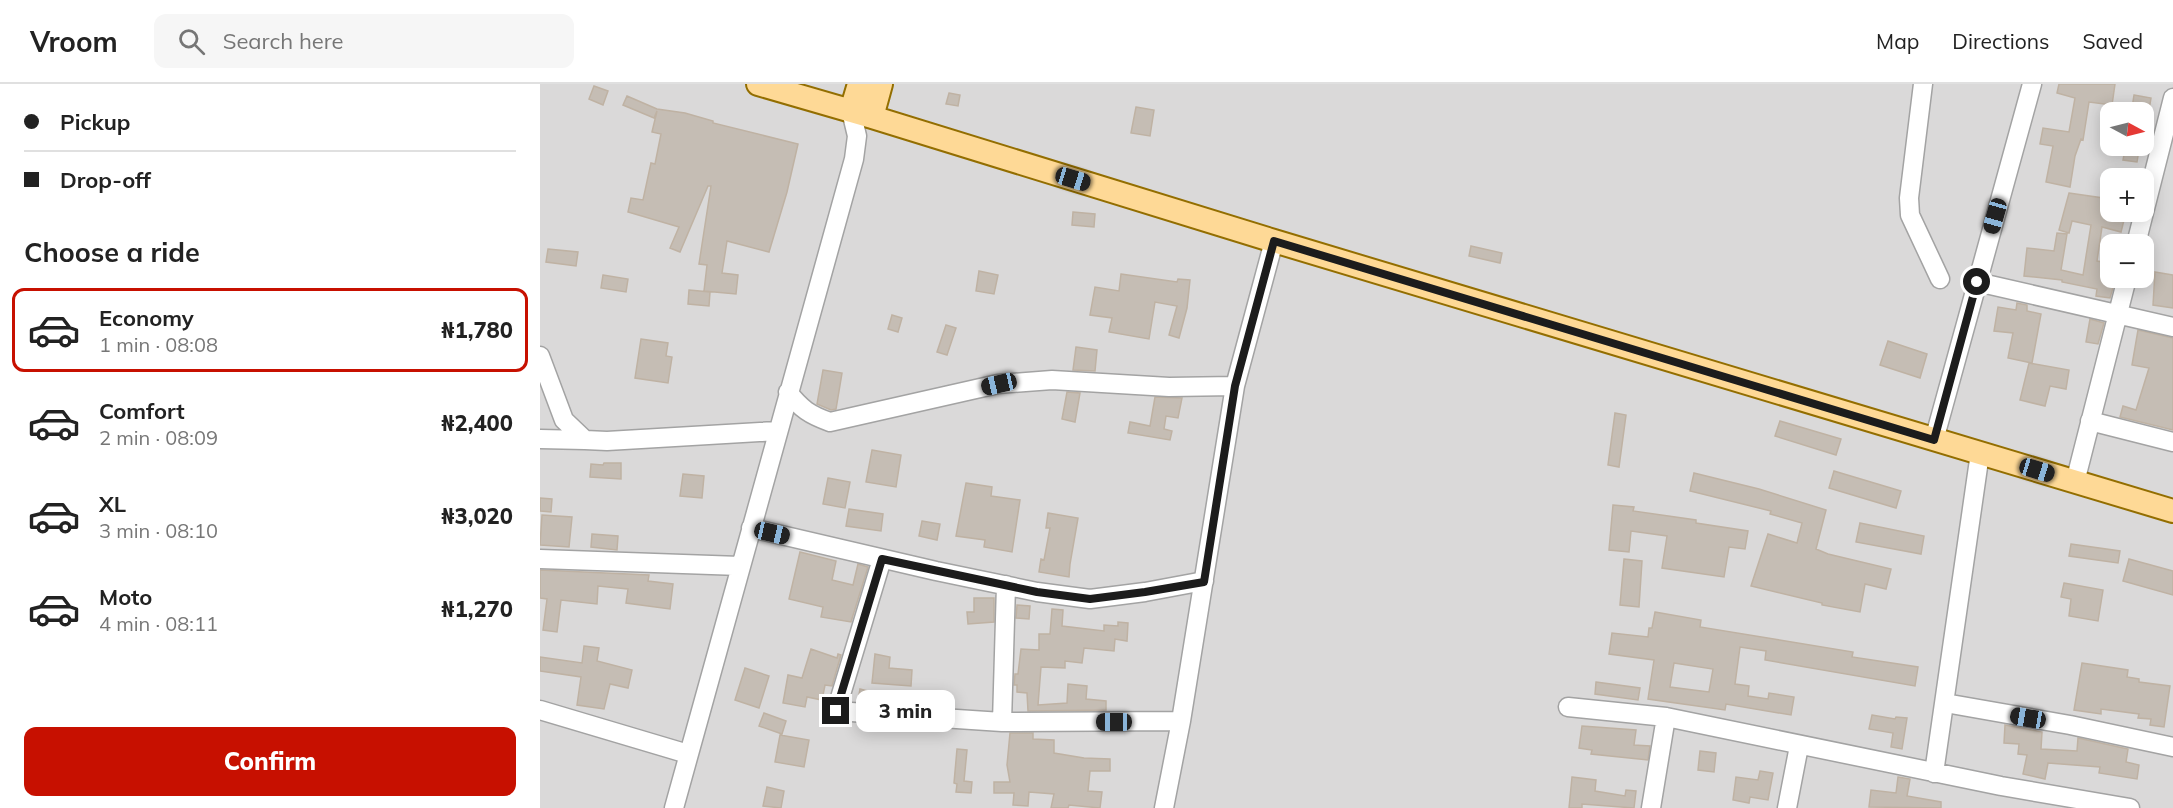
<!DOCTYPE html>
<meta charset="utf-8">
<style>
:root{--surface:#fff;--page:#f6f6f6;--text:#222;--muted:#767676;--line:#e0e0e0;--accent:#c71000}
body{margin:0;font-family:Mulish,sans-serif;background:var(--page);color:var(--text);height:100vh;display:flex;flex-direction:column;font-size:22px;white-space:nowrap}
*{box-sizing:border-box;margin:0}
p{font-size:20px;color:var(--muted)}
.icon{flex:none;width:33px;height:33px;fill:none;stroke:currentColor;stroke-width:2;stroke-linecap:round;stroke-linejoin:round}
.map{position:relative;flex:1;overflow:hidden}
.panel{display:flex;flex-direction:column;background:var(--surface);width:540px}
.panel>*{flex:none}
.top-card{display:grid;align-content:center;height:132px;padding:0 24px;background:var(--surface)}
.needle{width:39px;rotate:97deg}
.controls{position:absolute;left:1560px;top:18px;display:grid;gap:12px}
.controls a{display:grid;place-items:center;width:54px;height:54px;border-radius:12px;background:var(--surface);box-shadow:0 3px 15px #0003;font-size:30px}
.end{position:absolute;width:27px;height:27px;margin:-14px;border:8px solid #1c1c1c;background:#fff;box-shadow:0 0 0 3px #fff}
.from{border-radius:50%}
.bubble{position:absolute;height:42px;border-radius:12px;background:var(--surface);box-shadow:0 3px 15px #0003;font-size:20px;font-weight:800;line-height:42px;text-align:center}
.car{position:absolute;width:18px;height:36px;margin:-18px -9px;border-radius:8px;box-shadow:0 0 4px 2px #0007;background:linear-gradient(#222 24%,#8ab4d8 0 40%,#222 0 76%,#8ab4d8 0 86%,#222 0)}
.top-card b{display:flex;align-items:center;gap:21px;height:57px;font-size:22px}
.top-card b+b{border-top:2px solid var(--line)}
.top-card i{width:15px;height:15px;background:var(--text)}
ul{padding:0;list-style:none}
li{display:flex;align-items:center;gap:18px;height:84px;margin:0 12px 9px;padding:0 12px;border:3px solid transparent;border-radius:12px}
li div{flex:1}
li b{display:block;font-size:22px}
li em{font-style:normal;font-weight:800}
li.selected{border-color:var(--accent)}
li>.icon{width:54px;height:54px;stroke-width:1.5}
h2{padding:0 24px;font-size:27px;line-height:72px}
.button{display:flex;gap:12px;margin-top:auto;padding:12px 24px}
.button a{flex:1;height:69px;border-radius:12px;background:var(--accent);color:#fff;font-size:24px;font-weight:800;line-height:69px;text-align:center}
header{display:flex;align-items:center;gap:36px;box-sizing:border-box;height:84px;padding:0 30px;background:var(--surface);border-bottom:2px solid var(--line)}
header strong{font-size:28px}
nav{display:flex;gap:33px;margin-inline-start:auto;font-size:21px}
.search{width:420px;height:54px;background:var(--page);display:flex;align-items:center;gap:15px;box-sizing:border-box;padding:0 21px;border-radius:12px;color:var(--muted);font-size:22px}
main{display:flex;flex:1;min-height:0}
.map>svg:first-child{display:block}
.residential{fill:#dad9d9;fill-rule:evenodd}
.building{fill:#c5bdb4;stroke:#bfb2a3;stroke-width:1.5;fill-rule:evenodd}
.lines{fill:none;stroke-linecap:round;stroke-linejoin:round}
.minor-casing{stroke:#a3a3a3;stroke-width:21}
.major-casing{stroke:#936e00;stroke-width:26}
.minor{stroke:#fff;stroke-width:18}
.major{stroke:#fed996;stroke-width:22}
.route{stroke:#1c1c1c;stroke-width:8}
</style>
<header>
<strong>Vroom</strong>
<div class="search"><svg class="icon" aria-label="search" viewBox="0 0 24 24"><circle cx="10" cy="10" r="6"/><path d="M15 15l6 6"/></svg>Search here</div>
<nav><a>Map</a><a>Directions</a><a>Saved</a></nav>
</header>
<main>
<section class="panel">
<div class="top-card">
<b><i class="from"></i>Pickup</b>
<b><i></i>Drop-off</b>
</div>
<h2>Choose a ride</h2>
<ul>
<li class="selected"><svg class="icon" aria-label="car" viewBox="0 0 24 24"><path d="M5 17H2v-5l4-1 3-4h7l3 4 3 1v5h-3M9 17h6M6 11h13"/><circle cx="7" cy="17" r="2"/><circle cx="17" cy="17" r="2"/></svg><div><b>Economy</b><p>1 min · 08:08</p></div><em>₦1,780</em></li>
<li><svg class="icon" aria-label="car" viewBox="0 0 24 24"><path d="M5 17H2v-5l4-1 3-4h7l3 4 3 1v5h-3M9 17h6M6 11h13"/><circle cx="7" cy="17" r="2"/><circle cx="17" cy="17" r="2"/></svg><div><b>Comfort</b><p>2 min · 08:09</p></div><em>₦2,400</em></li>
<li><svg class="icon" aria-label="car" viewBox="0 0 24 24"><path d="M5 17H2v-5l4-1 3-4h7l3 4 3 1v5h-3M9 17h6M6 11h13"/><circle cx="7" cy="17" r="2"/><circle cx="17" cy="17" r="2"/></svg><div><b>XL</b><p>3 min · 08:10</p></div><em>₦3,020</em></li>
<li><svg class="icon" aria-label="car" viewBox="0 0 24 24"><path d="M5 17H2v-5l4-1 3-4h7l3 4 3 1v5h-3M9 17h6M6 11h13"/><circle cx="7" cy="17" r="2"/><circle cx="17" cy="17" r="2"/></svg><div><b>Moto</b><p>4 min · 08:11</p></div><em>₦1,270</em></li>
</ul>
<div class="button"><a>Confirm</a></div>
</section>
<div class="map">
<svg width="1633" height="724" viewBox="0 0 1633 724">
<rect width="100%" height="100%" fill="#eeeae1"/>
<!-- residential -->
<path class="residential" d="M0 0H1633V724H0ZM1570 28H1604V62H1570ZM1570 94H1604V128H1570ZM1570 160H1604V194H1570Z"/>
<!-- building -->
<path class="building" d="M1519 0H1575L1572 21 1549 18 1543 56 1541 55 1535 72 1530 103 1506 98 1513 62 1500 60 1503 44 1529 48 1535 14 1517 9Z
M54 2 68 7 63 21 49 15Z
M409 9 420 11 418 22 406 20Z
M1594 11 1611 14 1609 26 1592 24Z
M87 12 117 25 145 29 173 37V39L258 60 247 108 229 168 187 157 182 189 198 191 196 210 164 207 167 181 159 180 171 102H168L140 168 130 164 139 143 88 128 91 114 103 116 111 79 115 80 121 50 112 48 117 27 114 34 83 21Z
M596 23 614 26 610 52 591 49Z
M1585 65 1599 66 1597 78 1583 76Z
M1529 109 1570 115V128H1586L1581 148 1562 143 1557 177 1570 179V194H1576L1570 214 1556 212 1557 205 1522 198V196L1484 192 1487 164 1514 167 1517 149 1527 150 1521 186 1543 191 1551 141 1532 137 1529 149 1519 146Z
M533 128 555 130 554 143 532 141Z
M931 162 962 169 960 179 929 172Z
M8 165 38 168 36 182 6 178Z
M439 187 458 191 454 210 436 207Z
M1615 188 1633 191V224L1613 221Z
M581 190 637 198 638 195 650 196 647 224 639 254 629 251 637 222 615 218 609 255 569 248 572 234 550 231 555 203 579 207Z
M63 191 88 195 86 208 61 204Z
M149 206 170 208 169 222 148 220Z
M1477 219 1487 221V227L1501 230 1492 279 1468 274 1473 249 1454 247 1458 223 1476 226Z
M352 231 362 234 358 248 348 245Z
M1550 235 1564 239 1558 260 1546 258Z
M406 241 416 244 407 271 397 268Z
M1598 246 1633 254V346L1580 333 1583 322 1596 326 1609 284 1592 281Z
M101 255 128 259 126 272 132 273 128 299 95 294Z
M1348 257 1387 270 1380 294 1340 281Z
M536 263 557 266 555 287 533 286Z
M1489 279 1529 286 1526 305 1510 302 1505 322 1480 316Z
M283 286 302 289 296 325 291 326 277 320Z
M527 308 540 309 535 338 522 335Z
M615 313 642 314 638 334 626 332 624 345 632 347 630 356 588 349 590 338 610 342Z
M1075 329 1086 331 1079 383 1068 381Z
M1240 337 1301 355 1296 371 1235 352Z
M332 366 361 371 356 403 326 398Z
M64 379H81V395L50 393 51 380 63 381Z
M1294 387 1361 407 1356 424 1289 404Z
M1154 389 1219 405 1286 426 1276 465 1288 470 1351 485 1346 505 1325 500 1320 528 1282 521V519L1211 502 1228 450 1257 459 1262 439 1230 430 1231 427 1150 407Z
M143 390 164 392 162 414 140 412Z
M288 394 310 398 305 424 283 420Z
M426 399 452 403 451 412 480 416 472 468 444 463 445 456 416 452Z
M0 414 12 415 11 428 0 427Z
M1073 421 1094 423 1093 427 1156 436V439L1208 447 1205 465 1189 463 1184 493 1122 484 1127 452 1091 447 1089 468 1069 466Z
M309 425 343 430 341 447 306 442Z
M508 429 538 434 530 480 529 493 499 488 501 475 504 476 510 444H506Z
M2 431 32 433 29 463 0 461Z
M382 437 400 440 397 456 379 452Z
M1320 439 1384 452 1381 470 1316 458Z
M52 450 78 452 77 466 51 463Z
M1531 460 1580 467 1578 479 1529 472Z
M260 468 296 477 292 496 313 501 318 480 328 483 311 538 281 533 283 523 249 515Z
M1084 475 1102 477 1099 523 1080 521Z
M1589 475 1633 487V511L1583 497Z
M0 486 109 491 108 497 133 500 130 525 86 519 88 505 58 502 57 520 21 516 17 548 3 546 7 515 0 514Z
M1524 499 1563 506 1558 537 1529 532 1531 515 1521 513Z
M434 514H454V538L428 540 427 528H434Z
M477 521 490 522 489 535 476 534Z
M512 525 523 526 522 542 564 547V541L578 542V538L588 539 587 557 575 555 574 567 544 564 542 579 525 577V584L501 583 498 621 527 619 528 600 547 602 546 615 566 617V626L488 627 487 609 477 608V601H474L475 590H478L481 565 499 566V550H510Z
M1115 528 1161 536 1160 543 1313 568 1312 573 1378 583 1375 602 1225 576 1226 567 1200 563 1195 600 1209 602 1208 612 1228 615 1229 609 1254 613 1251 631 1186 620 1185 626 1108 615 1114 576 1069 570 1072 549 1108 553 1109 544H1112ZM1134 579 1173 585 1169 608 1130 603Z
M44 562 59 564 57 577 92 586 88 604 70 600 64 625 37 621 41 593 0 587V573L42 579Z
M271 565 297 574 298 570 301 571 292 602 285 601 282 616 267 613 265 623 243 619 248 591 262 594Z
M335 570 350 573 349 584 372 586 371 602 332 599Z
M1542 579 1588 586 1587 593 1599 595V598L1630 602 1624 643 1610 641 1611 635 1598 634 1599 630 1561 625V630L1534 626Z
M205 584 229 592 219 624 195 616Z
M1056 598 1100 604 1098 616 1055 610Z
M320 605 332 608 330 618 318 617Z
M224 629 246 637 242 650 219 642Z
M1332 631 1355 635 1356 633 1367 634 1362 665 1351 663 1353 649 1329 645Z
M1465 641 1502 648 1501 665 1537 667 1538 654 1588 665 1586 678 1599 681 1597 695 1559 689 1560 683 1508 679 1505 695 1483 690 1487 671 1478 670 1479 660 1464 659Z
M1042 642 1096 646 1094 661 1110 662 1108 676 1051 670 1052 666 1039 664Z
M470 649H493V655L514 656V669L544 674 570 675V687H550L548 707 562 708 560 724 529 721 528 724H511L514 710 489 708 488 722 473 721 474 709H454V698H470L467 681Z
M240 651 269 656 264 683 235 678Z
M417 665 427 666 424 697 432 698 431 709 416 708 417 700 414 699Z
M1160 667 1176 669 1174 688 1158 686Z
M1220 687 1233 689 1228 716 1210 713 1209 719 1193 716 1196 693 1218 696Z
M1032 693 1056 696 1055 707 1085 712 1086 706 1096 707 1094 724 1042 720V724H1029Z
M1358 693 1370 695 1367 712 1401 718V724L1329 723 1331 706 1356 709Z
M227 703 244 707 241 724 223 722Z"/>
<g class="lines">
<!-- minor casing -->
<g class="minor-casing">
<path id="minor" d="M1383 0 1369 114 1370 131 1400 195
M1596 160 1633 14
M1437 198 1633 243
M0 272 24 336 45 356 67 357 237 347
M248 308C261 325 270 331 290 338L458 300 512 296 629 303 695 302
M1550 337 1633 358
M0 355 45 356
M1394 356 1492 0
M1535 398 1587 194
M211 444 396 487 497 508 550 515 605 508 664 497
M0 475 200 482
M342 475 296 627 462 638 641 637
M1405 619 1530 641 1633 663
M1028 623 1126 633 1461 702 1590 724
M0 626 148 670
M462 638 466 501
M1394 689 1440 369
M134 724 314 75 317 52 311 27
M624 724 641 637 695 302 734 157
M1111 724 1126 633
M1247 724 1259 662"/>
</g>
<!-- major casing -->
<g class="major-casing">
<path id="major" d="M218 0 332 33 734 157 1633 427
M311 27 319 0
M332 33 341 0"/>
</g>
<!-- minor -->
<use href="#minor" class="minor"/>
<!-- major -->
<use href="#major" class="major"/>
</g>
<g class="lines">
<!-- route -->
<path class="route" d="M296 627 342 475 497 508 550 515 605 508 664 498 695 302 734 157 1394 356 1437 198"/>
</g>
</svg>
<div class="controls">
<a><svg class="needle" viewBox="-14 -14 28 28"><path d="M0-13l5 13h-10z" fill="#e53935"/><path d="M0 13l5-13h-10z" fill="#767676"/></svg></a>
<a>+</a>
<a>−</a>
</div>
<i class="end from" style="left:1437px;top:198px"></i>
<i class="end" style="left:296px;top:627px"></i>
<div class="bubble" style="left:316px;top:606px;width:99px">3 min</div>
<i class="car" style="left:533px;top:95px;rotate:107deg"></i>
<i class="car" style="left:1455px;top:132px;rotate:196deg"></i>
<i class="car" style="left:459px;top:300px;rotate:257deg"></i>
<i class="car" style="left:1497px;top:386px;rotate:107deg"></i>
<i class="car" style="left:232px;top:449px;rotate:103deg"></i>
<i class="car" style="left:1488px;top:634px;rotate:280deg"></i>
<i class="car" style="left:574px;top:638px;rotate:270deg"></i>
</div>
</main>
